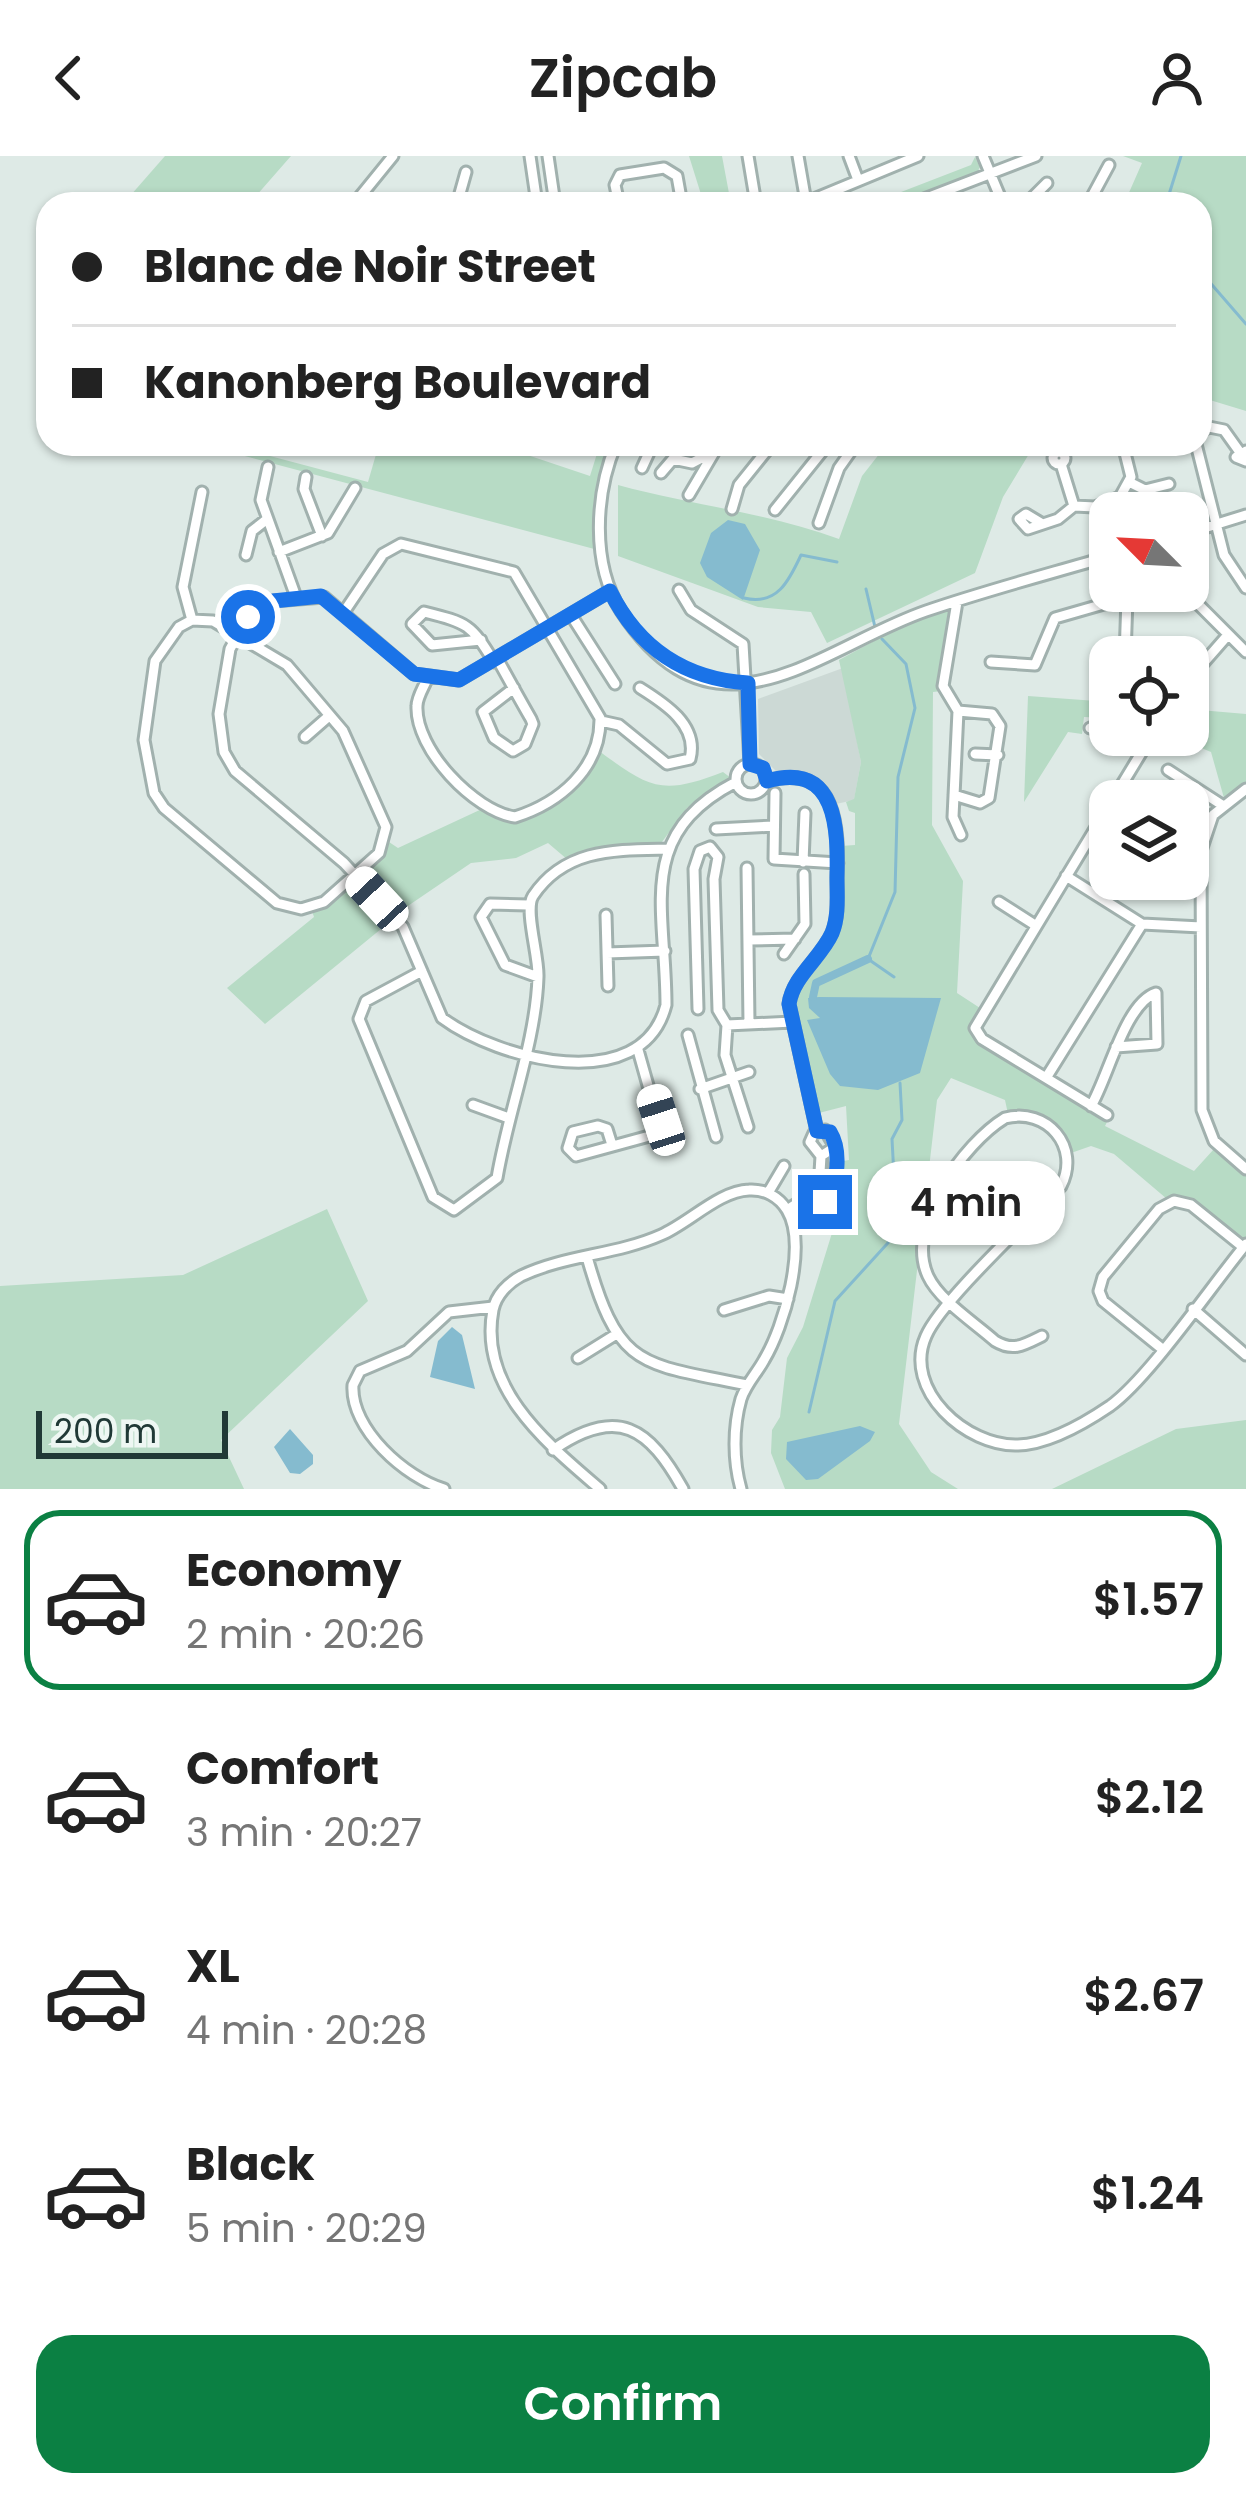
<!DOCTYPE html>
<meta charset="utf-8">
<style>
:root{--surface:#fff;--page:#f2f2f2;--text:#222;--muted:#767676;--line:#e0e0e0;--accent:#0b8043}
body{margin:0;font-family:Poppins,sans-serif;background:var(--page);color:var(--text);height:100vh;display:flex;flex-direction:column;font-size:45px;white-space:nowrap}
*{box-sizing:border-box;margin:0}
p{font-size:39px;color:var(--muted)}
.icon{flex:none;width:66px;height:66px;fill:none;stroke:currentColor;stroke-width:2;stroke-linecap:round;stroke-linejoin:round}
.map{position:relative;height:1333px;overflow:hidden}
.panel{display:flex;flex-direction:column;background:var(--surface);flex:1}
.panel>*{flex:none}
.hud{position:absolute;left:36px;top:36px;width:1176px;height:264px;border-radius:36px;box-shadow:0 3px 9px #0004;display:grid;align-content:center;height:264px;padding:0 36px;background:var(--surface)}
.needle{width:78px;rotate:294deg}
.buttons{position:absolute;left:1089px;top:336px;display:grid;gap:24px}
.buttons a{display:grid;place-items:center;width:120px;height:120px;border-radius:24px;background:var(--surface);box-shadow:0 3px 9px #0004;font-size:60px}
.scale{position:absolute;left:36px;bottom:30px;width:192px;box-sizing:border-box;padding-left:12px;border:6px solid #203936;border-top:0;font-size:33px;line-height:42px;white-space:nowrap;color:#203936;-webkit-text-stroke:9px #eef7f3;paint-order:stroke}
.end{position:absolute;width:54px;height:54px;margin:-27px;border:15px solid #1a73e8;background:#fff;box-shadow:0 0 0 6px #fff}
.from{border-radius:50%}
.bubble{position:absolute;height:84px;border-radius:36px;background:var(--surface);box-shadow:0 3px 9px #0004;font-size:39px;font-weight:600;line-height:84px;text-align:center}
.car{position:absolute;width:36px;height:72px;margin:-36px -18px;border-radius:15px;box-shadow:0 0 9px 3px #0007;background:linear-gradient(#fff 24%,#345 0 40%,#fff 0 76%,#345 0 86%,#fff 0)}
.hud b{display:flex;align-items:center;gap:42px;height:114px;font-size:45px}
.hud b+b{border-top:3px solid var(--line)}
.hud i{width:30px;height:30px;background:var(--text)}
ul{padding:21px 0 0;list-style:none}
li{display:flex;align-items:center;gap:36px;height:180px;margin:0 24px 18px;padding:0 12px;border:6px solid transparent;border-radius:36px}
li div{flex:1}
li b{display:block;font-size:45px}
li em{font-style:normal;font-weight:600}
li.current{border-color:var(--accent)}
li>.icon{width:108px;height:108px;stroke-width:1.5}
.button{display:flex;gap:24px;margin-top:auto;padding:24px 36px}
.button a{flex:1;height:138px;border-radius:36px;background:var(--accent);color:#fff;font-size:48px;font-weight:600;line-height:138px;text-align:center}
header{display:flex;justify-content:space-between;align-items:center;height:156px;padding:0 36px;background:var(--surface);font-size:54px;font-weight:600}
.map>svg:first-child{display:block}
.built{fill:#ccd9d5}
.green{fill:#b7dbc5}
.water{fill:#85bbcf}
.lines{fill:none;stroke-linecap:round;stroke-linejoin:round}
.stream{stroke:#85bbcf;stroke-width:3}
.canal{stroke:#85bbcf;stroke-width:8}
.minor-casing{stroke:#a1b1ae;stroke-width:15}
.minor{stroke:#fff;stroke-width:9}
.route{stroke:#1a73e8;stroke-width:15}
</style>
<header><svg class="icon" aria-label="back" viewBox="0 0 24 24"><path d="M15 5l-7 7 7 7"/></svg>Zipcab<svg class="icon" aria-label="person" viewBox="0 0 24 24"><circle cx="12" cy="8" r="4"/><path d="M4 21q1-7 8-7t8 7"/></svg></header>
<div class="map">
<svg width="1246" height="1333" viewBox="0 0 1246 1333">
<rect width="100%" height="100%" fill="#deeae6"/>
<!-- built -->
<path class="built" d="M843 512 861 606 854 644 836 648 827 636 779 618 759 598 758 543Z"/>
<!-- green -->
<path class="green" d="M165 0H291L249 48H123Z
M689 0H722L731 48H704Z
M1123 0H1246V255L1200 241V48H1124L1142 7Z
M975 1 980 11 976 19 900 48H870L971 9Z
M200 288H225L368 326 379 288H495L590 320 600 288H611L598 339V394Z
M887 288H1035L1003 341 975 417 827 487 811 456 758 451 618 400V329C691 349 768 357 839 383L862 320Z
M947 454 952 460 941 535 933 536 932 669 963 725 957 837 980 852 972 868 980 885 1108 964 1105 970 1194 1015 1214 993 1246 1019V1082H1236L1189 1044 1167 1043 1114 998 1091 990 1071 997 1056 972 1008 958 1005 944 951 922 937 944 899 1268 931 1316 958 1333H785L771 1297 772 1274 780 1261 787 1202 803 1171 840 1051 843 1005 849 1004 846 950 815 958 793 849 796 834 829 789 841 690 855 689V657L849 655 846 646 854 643 861 606 839 504 911 465Z
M1028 540 1110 546V562L1084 561 1082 578 1068 576 1024 646Z
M1188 553 1246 558V630L1224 642 1211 596 1199 591 1201 577 1188 570Z
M596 593C649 631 659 641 723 616L731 622 687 652 659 690 591 692 568 704 548 687 516 702 471 707 396 758 366 725 365 716 389 686 398 692 484 652C548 671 568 648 596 593Z
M351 728 361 730 392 764 265 868 227 832 314 761 312 755Z
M327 1053 368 1145 221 1284 244 1333H0V1130L183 1119Z
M1246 1264V1333H1052L1176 1273Z"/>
<!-- water -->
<path class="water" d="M728 364 745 368 760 394 743 444 707 421 700 407 711 377Z
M819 841 941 842 920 917 878 934 840 930 830 918 807 864 820 862 809 852 808 842Z
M452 1171 462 1179 475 1233 430 1221 438 1185Z
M860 1270 875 1276 870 1285 818 1323 806 1324 786 1303 787 1286Z
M290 1273 313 1299V1308L300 1318 290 1317 274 1291Z"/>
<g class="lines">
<!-- stream -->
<path class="stream" d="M1166 48 1181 0
M1200 115 1246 168
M866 433 875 471
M744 442C777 450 789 425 801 399L837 406
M882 483 906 508 915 552 898 621 895 736 868 803 894 821
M809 1256 835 1145 897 1077 892 983 902 964 900 927"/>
<!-- canal -->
<path class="canal" d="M813 841 816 827 868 803"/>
<!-- minor casing -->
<g class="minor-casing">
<path id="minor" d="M530 0 537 48
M548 0 555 48
M748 0 756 48
M798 0 806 46
M849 0 858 24
M983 0 1003 48
M354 48 393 0
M457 48 466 16
M619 48 615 29 620 19 664 12 677 20 682 48
M802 48 918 0
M911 48 1036 0
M1026 48 1047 27
M1088 48 1109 9
M1200 276 1209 271 1224 274 1239 295
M616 288C595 338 591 408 621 455 715 599 819 492 926 455 987 434 1049 418 1110 400
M1196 288 1224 399 1246 432
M1246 295 1236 301 1246 305
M1053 302a6 6 0 1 1 12 0a6 6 0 1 1-12 0Z
M1061 308 1074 350
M268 311 261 344 296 441
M642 312 653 288
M661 317 673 303 692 307 713 296
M306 321 304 333 322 380
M1129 326 1145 334 1169 328
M689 339 719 288
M732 353 739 329 772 288
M775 354 828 288
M819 367 839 312 856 288
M1041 367 1026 358 1019 363 1028 373 1058 363 1074 350 1095 351 1120 341 1131 321 1125 297 1130 288
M1188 377 1246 359
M279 396 328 377 355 332
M246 399 252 375 266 364
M679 434 691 454 743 488 750 608
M610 435 459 524 414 518 324 441 273 445 246 464 230 493 219 558 224 596 235 615 344 707 403 771 442 862C497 903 642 942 666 849 666 751 634 679 736 626
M1185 435 1246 496
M957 446 943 530 958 555 953 661 961 679
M344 456 383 398 401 388 514 416 600 562C601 613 559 647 515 661 474 655 415 593 417 550 417 541 424 531 427 523
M571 459 615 528
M192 464 179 471 155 505 144 584 154 637 164 652 277 747 301 753 324 746 379 697 386 671 343 575 287 509 213 465 192 464 183 431 202 336
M481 484 432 489 412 468 424 456C468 467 471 468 494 506
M1125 501 1127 442
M498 504C509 524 520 544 531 563L533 568 525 588 513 595 494 582 483 556 514 532
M991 506 1035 509 1055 462 1149 435
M1188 515 1199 512 1227 480
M601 565 619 569 667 608 690 603C699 569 664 547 640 532
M1090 572 1110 565
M305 581 329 560
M975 598 998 599
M736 623a15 15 0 1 1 30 0a15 15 0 1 1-30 0Z
M1168 614 1222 649
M767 625C838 605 839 674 837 721 837 739 839 760 832 777 821 802 793 820 789 848L817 975
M1246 633 1213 659 1201 695 1202 954 1214 985 1246 1013
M775 637 774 703 838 707
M954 639 980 647 989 642 1000 570 992 558 958 555
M1112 645 1152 579
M716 673 774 670
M803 706 805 657
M747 712 749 867
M1066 720 1142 768 1201 771
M999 746 1035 769
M528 749 490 748 481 761 505 809 538 821
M606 759 608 830
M749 784 795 783
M607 797 665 795
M784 798 805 768 804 718
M422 815 366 845 359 863 433 1041 454 1054 497 1022C508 956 536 885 538 821 539 800 524 754 533 740 565 692 616 694 667 693
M698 853 694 713 700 695 710 691 718 701 714 723 718 854 727 869 725 899 748 971
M727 869 793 866
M688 879 716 981
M1046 922 1142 768
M700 933 749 916
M473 949 506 961
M1091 950C1108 922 1125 847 1156 837L1157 888 1116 891
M1107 959 982 883 975 872 1110 648
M612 989 607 973 598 970 573 976 568 992 576 1000 653 979 660 972 638 894
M768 1037 784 1010
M787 1054 819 1033 821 1000 810 986 814 977 825 974 835 991 821 1000
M792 1064 830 1040 836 1019 833 995
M587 1101C619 1214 640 1207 747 1229
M1193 1153 1246 1199
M724 1154 769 1140 788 1143
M1042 1180C1024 1189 1013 1196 995 1185 975 1167 939 1144 928 1120 904 1069 964 987 1005 962 1047 951 1081 991 1061 1030 1031 1062 941 1145 926 1180 902 1234 967 1291 1018 1289 1049 1288 1085 1267 1110 1250 1149 1222 1212 1129 1246 1088
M1161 1192 1103 1145 1099 1135 1103 1121 1159 1053 1174 1045 1191 1049 1243 1091
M578 1202 615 1179
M553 1294C618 1249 649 1272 683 1333
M444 1333C406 1322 350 1273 353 1229L360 1215 407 1195 449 1156 493 1151
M600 1333C549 1289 478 1233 493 1154 496 1139 508 1127 521 1120 565 1099 616 1099 661 1079 689 1067 719 1035 749 1034 765 1033 779 1041 787 1054 808 1089 784 1171 764 1204 757 1217 746 1228 741 1243 733 1271 733 1305 741 1333"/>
</g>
<!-- minor -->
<use href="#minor" class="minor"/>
</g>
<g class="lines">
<!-- route -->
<path class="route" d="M248 461 273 445 321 440 414 518 459 524 610 435C639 493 685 523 748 527L750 608 763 612 767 625C838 605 838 674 837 722 837 740 839 760 832 777 821 802 793 820 789 848L817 975 830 976C841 994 839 1028 825 1046"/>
</g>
</svg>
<div class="buttons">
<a><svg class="needle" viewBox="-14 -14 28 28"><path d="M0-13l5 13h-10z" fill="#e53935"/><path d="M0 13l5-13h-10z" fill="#767676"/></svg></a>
<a><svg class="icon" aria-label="locate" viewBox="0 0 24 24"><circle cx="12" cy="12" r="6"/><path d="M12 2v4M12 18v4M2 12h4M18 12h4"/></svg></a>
<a><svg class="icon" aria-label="layers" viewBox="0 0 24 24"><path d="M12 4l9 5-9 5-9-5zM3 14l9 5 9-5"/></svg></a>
</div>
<div class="scale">200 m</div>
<i class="end from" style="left:248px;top:461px"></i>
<i class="end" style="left:825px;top:1046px"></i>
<div class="bubble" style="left:867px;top:1005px;width:198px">4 min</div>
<i class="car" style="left:377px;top:743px;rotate:317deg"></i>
<i class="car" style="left:661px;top:964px;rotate:342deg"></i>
<div class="hud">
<b><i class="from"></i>Blanc de Noir Street</b>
<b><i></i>Kanonberg Boulevard</b>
</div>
</div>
<section class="panel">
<ul>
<li class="current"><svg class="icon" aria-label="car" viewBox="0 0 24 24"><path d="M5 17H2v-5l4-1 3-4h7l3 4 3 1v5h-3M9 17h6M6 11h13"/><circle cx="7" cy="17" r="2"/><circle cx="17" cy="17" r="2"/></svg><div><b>Economy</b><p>2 min · 20:26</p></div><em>$1.57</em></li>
<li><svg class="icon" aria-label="car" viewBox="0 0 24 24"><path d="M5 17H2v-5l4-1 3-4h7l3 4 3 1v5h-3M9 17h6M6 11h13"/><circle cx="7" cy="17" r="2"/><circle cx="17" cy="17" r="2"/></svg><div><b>Comfort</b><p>3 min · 20:27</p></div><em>$2.12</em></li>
<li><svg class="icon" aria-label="car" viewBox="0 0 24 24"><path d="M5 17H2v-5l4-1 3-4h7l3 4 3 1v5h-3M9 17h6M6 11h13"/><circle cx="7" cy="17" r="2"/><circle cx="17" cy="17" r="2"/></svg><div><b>XL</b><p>4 min · 20:28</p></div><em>$2.67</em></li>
<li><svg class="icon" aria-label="car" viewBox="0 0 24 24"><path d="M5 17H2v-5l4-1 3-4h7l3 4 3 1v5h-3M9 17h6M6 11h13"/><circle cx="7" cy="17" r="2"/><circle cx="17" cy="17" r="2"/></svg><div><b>Black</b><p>5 min · 20:29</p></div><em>$1.24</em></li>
</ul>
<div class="button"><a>Confirm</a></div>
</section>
